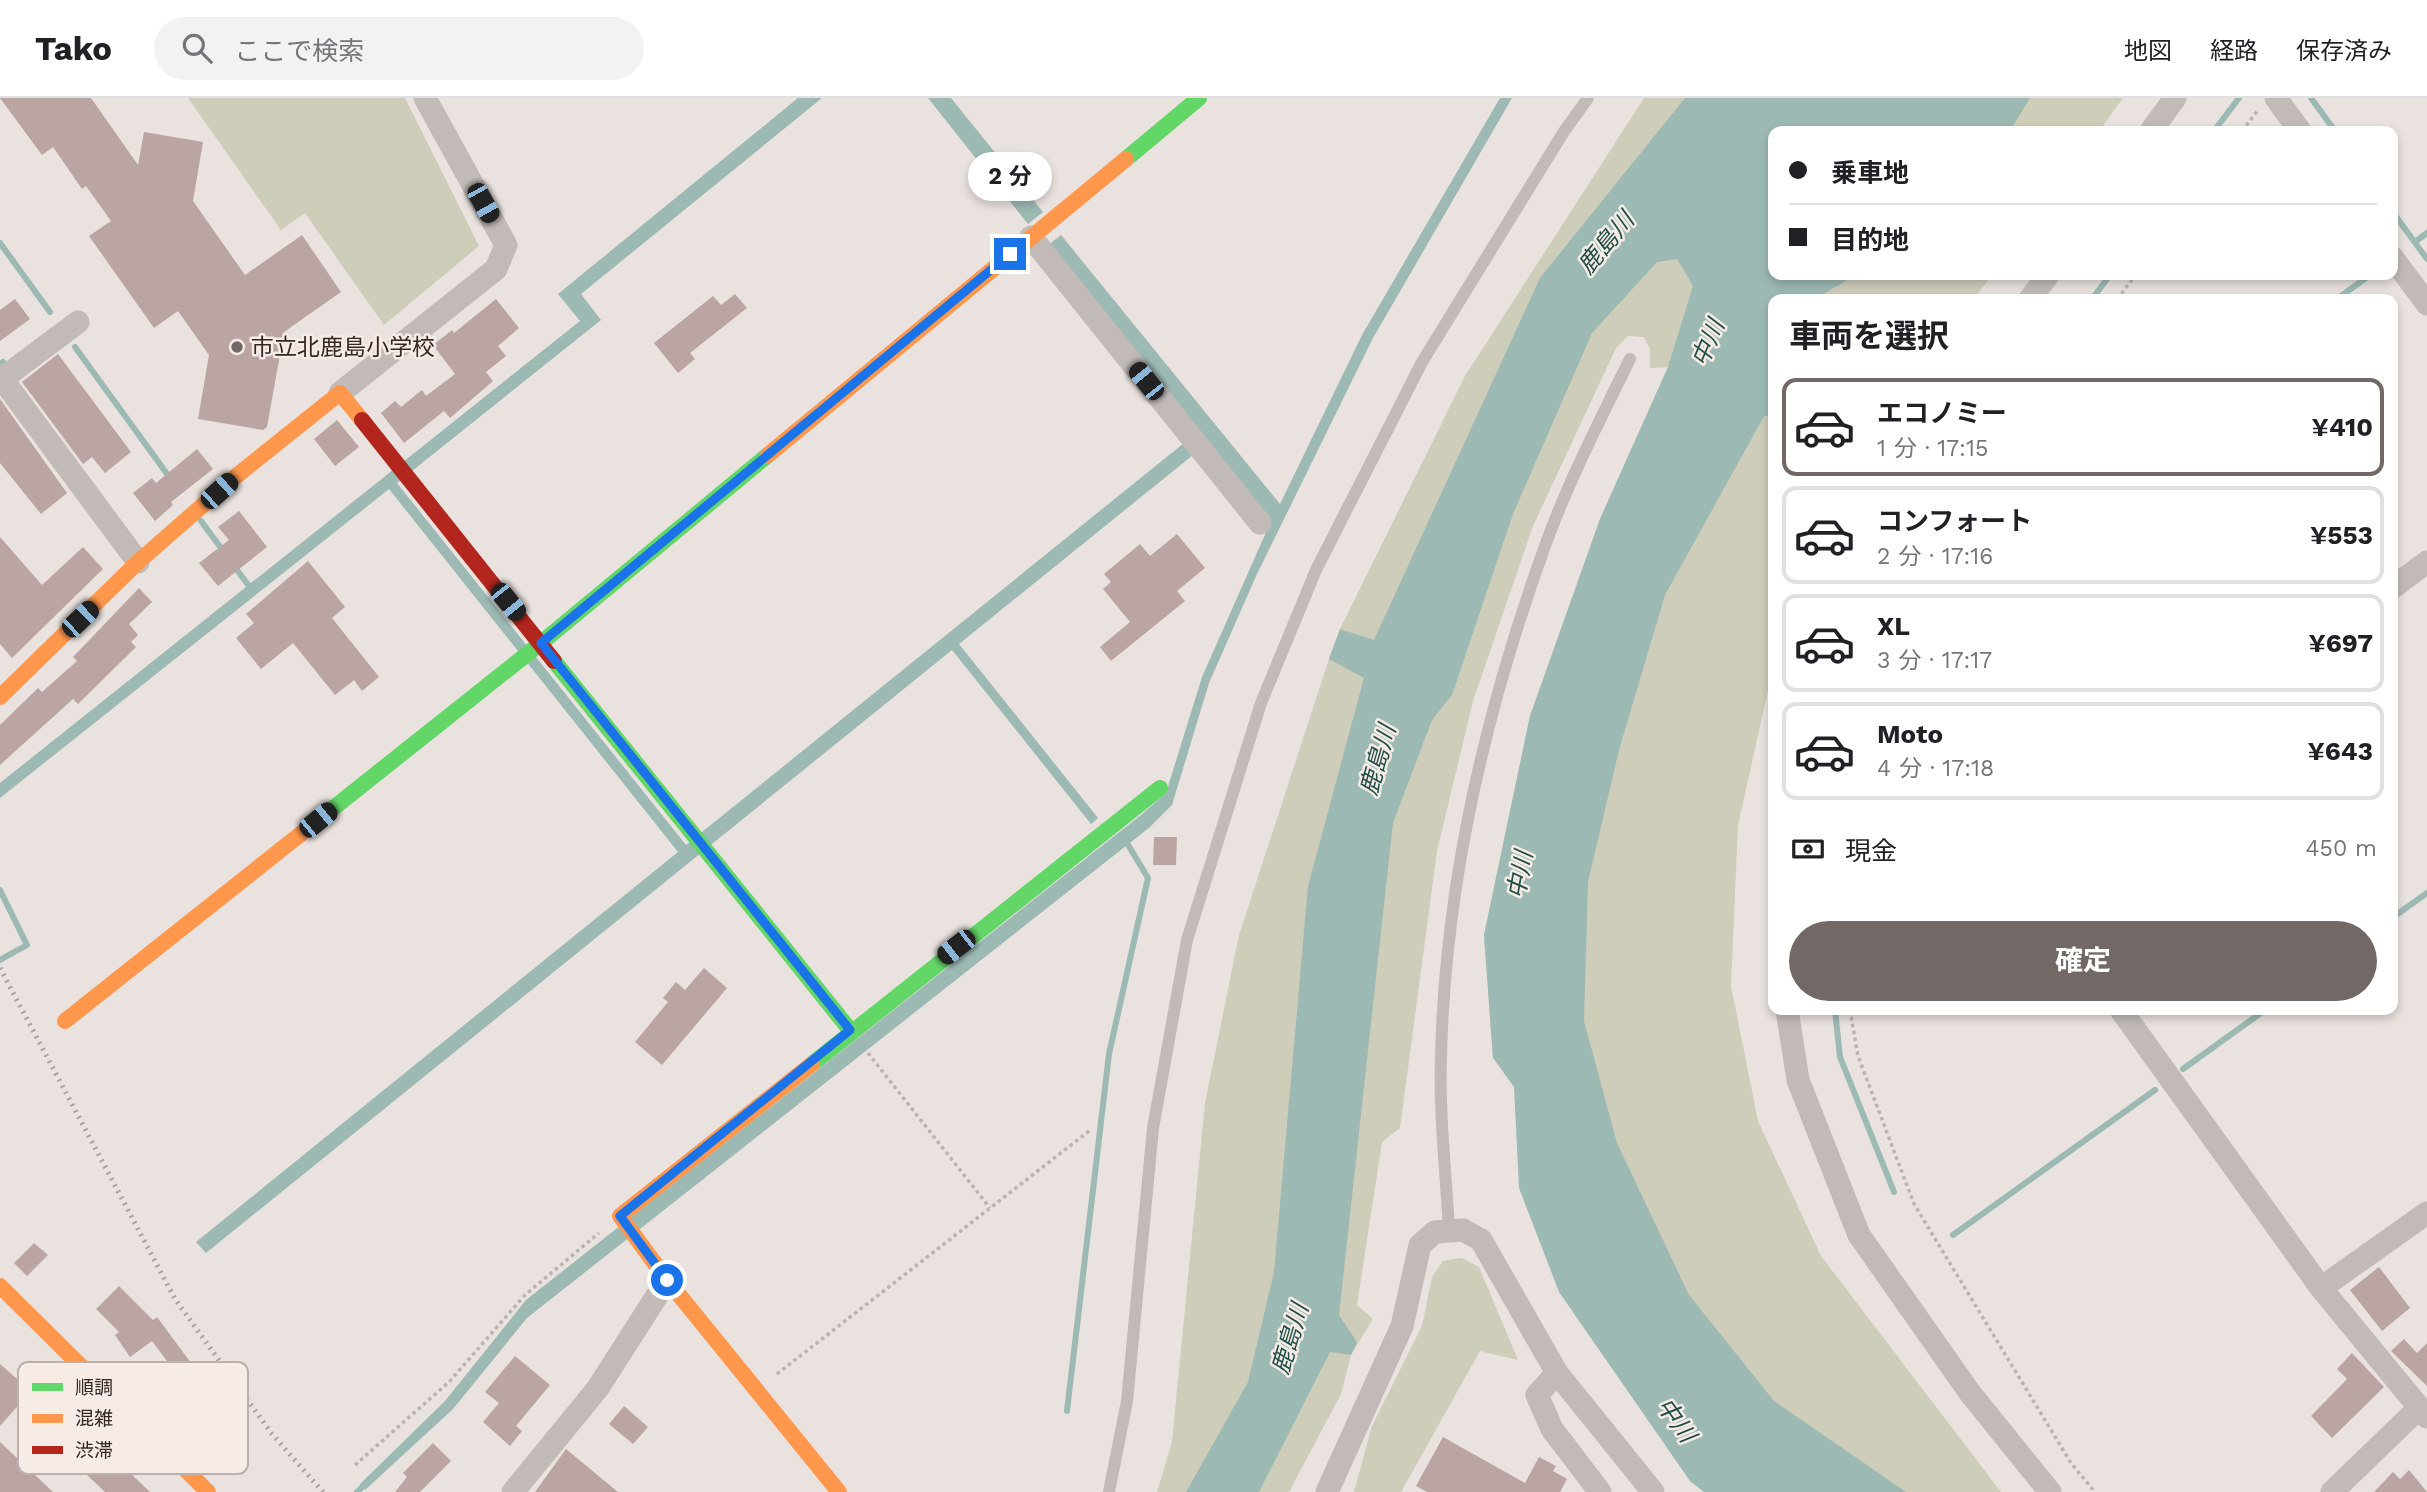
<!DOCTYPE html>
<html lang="ja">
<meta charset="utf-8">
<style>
:root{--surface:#fff;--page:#f2f2f2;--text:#202124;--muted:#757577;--line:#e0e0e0;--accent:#726966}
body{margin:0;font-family:"Work Sans","Noto Sans JP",sans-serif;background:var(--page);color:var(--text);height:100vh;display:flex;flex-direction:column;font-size:26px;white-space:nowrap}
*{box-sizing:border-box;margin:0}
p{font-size:23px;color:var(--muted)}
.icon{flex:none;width:38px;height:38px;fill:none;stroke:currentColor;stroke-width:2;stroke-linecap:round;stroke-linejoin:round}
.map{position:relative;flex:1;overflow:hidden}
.sheet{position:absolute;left:1768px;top:196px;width:630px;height:721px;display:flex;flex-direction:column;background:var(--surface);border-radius:14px;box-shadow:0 4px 10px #0003}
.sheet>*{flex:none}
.banner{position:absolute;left:1768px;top:28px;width:630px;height:154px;border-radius:14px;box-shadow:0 4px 10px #0003;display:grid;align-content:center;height:154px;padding:0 21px;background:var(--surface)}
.end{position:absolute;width:32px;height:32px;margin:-16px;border:9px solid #1a73e8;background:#fff;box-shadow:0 0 0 4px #fff}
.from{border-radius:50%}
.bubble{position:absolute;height:49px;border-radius:24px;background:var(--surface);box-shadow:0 4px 10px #0003;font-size:23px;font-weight:700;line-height:49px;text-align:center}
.car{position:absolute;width:21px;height:42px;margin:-21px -10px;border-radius:9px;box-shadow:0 0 5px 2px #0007;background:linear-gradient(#222 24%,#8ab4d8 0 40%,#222 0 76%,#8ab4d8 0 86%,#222 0)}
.banner b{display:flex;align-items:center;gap:24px;height:66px;font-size:26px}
.banner b+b{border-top:2px solid var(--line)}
.banner i{width:18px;height:18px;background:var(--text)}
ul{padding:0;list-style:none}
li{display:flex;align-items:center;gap:21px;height:98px;margin:0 14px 10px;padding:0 7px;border:4px solid var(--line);border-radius:14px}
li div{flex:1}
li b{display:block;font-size:26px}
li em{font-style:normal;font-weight:700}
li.selected{border-color:var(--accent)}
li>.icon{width:63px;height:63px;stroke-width:1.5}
h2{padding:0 21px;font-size:32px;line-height:84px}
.pay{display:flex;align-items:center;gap:18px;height:77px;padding:0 21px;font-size:26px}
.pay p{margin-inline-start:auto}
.cta{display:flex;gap:14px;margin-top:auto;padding:14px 21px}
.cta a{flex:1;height:80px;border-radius:42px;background:var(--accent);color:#fff;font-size:28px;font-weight:700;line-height:80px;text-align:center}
header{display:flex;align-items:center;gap:42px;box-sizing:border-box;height:98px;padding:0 35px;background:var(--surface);border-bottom:2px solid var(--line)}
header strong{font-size:33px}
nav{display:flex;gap:38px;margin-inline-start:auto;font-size:24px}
.search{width:490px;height:63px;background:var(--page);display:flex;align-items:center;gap:18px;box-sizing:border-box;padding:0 24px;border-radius:38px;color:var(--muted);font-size:26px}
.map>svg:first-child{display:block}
.green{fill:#cdcdb9}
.water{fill:#9cb9b4}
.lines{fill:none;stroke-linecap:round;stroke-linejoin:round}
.stream{stroke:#9cb9b4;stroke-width:6}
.building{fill:#bba5a2}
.path{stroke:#bab3b0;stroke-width:3.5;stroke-dasharray:3.5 3.5;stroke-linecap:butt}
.lane{stroke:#c2bab7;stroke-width:12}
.street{stroke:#c2bab7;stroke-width:23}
.fast{stroke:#63d668;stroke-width:16}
.slow{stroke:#ff974d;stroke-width:16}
.jam{stroke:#b3261e;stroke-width:16}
.rail{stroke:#aaa4a1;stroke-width:5;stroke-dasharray:2 5;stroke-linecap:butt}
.route{stroke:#1a73e8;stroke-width:9}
.poi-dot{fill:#726966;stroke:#f6ebe5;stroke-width:2.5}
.labels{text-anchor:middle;stroke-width:5;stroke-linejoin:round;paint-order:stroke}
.poi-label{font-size:23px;fill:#322826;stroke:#f6ebe5;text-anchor:start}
.water-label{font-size:24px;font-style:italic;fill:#214e49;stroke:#f6ebe5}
.key{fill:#f6ebe5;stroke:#bbb0ac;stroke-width:2}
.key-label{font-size:19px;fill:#322826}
</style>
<header>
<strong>Tako</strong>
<div class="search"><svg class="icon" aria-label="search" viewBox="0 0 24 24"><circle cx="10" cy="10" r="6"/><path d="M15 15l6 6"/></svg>ここで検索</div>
<nav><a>地図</a><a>経路</a><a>保存済み</a></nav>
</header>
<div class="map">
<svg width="2427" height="1394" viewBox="0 0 2427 1394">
<rect width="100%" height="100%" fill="#e9e2de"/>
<!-- green -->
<path class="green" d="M188 0H405L479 148 384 227 305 115 281 132Z
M1644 0H1703L1406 539 1295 1172 1209 1394H1157L1172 1344 1205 1005 1239 837 1329 561 1340 531 1465 278Z
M1990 0H2123L2099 33H1967Z
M1773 33 1493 960 1484 837 1530 618 1600 421 1668 269 1650 270V251L1644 239 1628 238 1616 250 1533 428 1473 603 1437 753 1400 1030 1382 1044 1357 1207 1373 1221 1351 1257 1341 1296 1289 1394H1237L1369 735 1586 197Z
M1786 177H1992L1974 201H1773V570L1738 727 1731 888 1758 1023 1821 1158 2001 1394H1837L1694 1294 1539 941 1726 259Z
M1462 1160 1479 1169 1518 1262 1480 1253 1401 1394H1354L1372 1328 1422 1228 1432 1179 1443 1163Z"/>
<!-- water -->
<path class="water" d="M798 0H822L581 196 601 222 397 385 686 747 1184 345 1193 357 959 546 1098 720 1091 726 952 552 206 1155 196 1144 678 754 389 391 0 700V685L580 223 558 196Z
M928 0H951L1043 114 1028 126Z
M1500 0H1512L1373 240 1257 476 1209 585 1172 707 1150 729 527 1220 453 1311 365 1392 360 1386 445 1303 526 1202 1141 717 1166 695 1202 579 1271 423 1047 148 1061 137 1280 406 1362 237Z
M1685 0H2030L2010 33H1773V177H1856L1815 201H1773V317L1764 318 1665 497 1619 652 1588 784 1584 923 1617 1045 1689 1197 1774 1303 1906 1394H1704L1690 1383 1559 1194 1519 1090 1514 989 1493 960 1484 837 1530 618 1600 421 1668 269 1693 188 1677 161 1657 164 1592 235 1513 416 1452 597 1432 622 1393 725 1339 1217 1357 1244 1351 1257 1330 1254 1259 1394H1186L1248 1284 1274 1174 1308 788 1364 580 1329 561 1340 531 1374 542 1540 180Z"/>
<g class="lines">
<!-- stream -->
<path class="stream" d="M2311 0 2335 33
M2214 33 2239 0
M2392 113 2427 161
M2415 144 2427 135
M0 145 50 214
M2092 201 2110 177
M2337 201 2370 177
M75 249 170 380
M0 267 3 264
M201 423 224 454
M234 468 252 492
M0 792 27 847 0 862
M2392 820 2427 795
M1835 912 1840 959 1894 1094
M2183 971 2265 912
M1953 1137 2155 992
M1067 1313 1109 956 1148 780 1124 740
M357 1394 368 1383"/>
</g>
<!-- building -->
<path class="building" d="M0 0H91L138 67 144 34 203 44 193 103 245 177 302 137 341 194 284 234 267 329 263 332 198 321 209 257 178 213 154 230 89 138 111 123 86 88 82 91 53 49 42 57Z
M735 196 747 210 690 255 695 261 678 275 654 245 713 198 721 207Z
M15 201 30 221 0 243V212Z
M496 201 519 230 498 248 506 258 486 274 493 283 450 320 444 313 404 345 381 315 395 303 401 309 422 292 426 298 455 276 433 247 452 232 454 235Z
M58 256 131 354 105 375 92 359 83 366 22 284Z
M0 301 67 395 41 416 0 365Z
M337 322 359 349 335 368 314 341Z
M197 351 213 371 171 404 173 407 155 423 133 395 152 380 156 385Z
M239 413 267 449 218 488 199 465 229 442 218 429Z
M1177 436 1205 470 1177 493 1185 503 1111 563 1100 549 1130 524 1103 491 1111 484 1104 476 1140 446 1150 458Z
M0 439 42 487 83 449 103 471 12 560 0 546Z
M308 463 345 509 332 520 379 579 362 593 354 582 335 597 293 545 261 571 236 540 254 525 246 516Z
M139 490 152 504 129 526 138 537 131 544 136 549 78 606 73 601 0 667V627L38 590 42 594 77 563 73 559Z
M1154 739H1177L1176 767H1153Z
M704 870 727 890 662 967 635 944 668 904 663 900 676 884 685 892Z
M34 1145 48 1157 27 1178 14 1165Z
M2379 1169 2410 1210 2382 1233 2350 1192Z
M119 1188 153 1222 157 1219 214 1296 211 1299 233 1319 207 1346 190 1330 205 1314 152 1243 130 1259 115 1237 119 1234 96 1211Z
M2404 1241 2417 1255 2427 1245V1288L2391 1253Z
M2352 1255 2384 1289 2332 1340 2311 1318 2347 1281 2337 1271Z
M515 1258 550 1287 516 1328 522 1333 510 1348 483 1324 499 1305 485 1294Z
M0 1266 31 1293 0 1328Z
M624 1308 648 1329 633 1346 609 1326Z
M96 1334 114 1351 110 1356 150 1394H105L70 1361Z
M1443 1339 1525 1385 1539 1359 1556 1368 1553 1373 1567 1381 1560 1394H1427L1416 1388Z
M0 1344 53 1394H0Z
M433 1345 451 1363 420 1394H395L407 1379 403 1375Z
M566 1351 618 1394H535Z
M2409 1372 2427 1394H2374L2393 1374 2400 1381Z"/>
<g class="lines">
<!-- path -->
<path class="path" d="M2242 33 2258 12
M2117 201 2136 177
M1850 912 1858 958 1914 1106 2071 1365 2095 1394
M868 955 990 1110
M777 1276 1089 1033
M355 1367 449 1284 525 1197 599 1135"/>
<!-- lane -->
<path class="lane" d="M1449 1133C1446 1075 1439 1016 1441 959 1445 785 1486 611 1545 448 1568 384 1600 322 1630 261
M1109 1394 1127 1303 1153 1030 1187 842 1261 605 1316 472 1422 264 1563 35 1588 0"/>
<!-- street -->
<path class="street" d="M2276 0 2300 33
M2151 33 2175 0
M1031 139 1260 425
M2392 159 2427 206
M2030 201 2048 177
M0 278 138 464
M2 281 78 224
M340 295 496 171 506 147 425 0
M2392 490 2427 464
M1787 912 1798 982 1859 1137 1970 1295 2050 1394
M2121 912 2321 1190 2427 1319
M2321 1190 2427 1115
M1557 1275 1537 1297 1552 1331 1600 1394
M513 1394 598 1290 667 1182
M1327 1394 1402 1228 1420 1147 1435 1134 1463 1132 1481 1142 1557 1275 1653 1394
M2332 1394 2419 1310"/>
<!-- fast -->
<path class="fast" d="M1126 61 1199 0
M554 563 850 932
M307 731 541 545 768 357
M812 966 1160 690"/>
<!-- slow -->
<path class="slow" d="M768 357 1126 61
M0 599 138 464 235 379 340 295 362 322
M65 923 307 731
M812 966 620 1118 667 1182 839 1394
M0 1188 208 1394"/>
<!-- jam -->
<path class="jam" d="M362 322 554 563"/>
<!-- rail -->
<path class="rail" d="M0 870 175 1201 272 1336 323 1394"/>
</g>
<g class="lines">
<!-- route -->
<path class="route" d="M667 1182 620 1118 850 932 541 545 1010 156"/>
</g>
<!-- markers -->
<circle class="poi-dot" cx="237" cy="249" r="7"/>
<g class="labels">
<!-- poi labels -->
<g class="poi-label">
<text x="251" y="257">市立北鹿島小学校</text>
</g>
<!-- water labels -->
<g class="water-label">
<text transform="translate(1606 145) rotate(-50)" y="8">鹿島川</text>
<text transform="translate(1708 245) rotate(-67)" y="8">中川</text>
<text transform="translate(1378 662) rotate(-74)" y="8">鹿島川</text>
<text transform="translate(1520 777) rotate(-80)" y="8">中川</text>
<text transform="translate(1290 1241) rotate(-73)" y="8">鹿島川</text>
<text transform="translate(1676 1322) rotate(54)" y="8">中川</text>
</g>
</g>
<!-- legend -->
<rect x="18" y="1264" width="230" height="112" rx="10" class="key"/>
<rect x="32" y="1285" width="31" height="8" fill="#63d668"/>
<rect x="32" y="1316" width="31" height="9" fill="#ff974d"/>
<rect x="32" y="1348" width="31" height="8" fill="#b3261e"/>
<g class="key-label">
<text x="75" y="1296">順調</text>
<text x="75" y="1327">混雑</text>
<text x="75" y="1359">渋滞</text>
</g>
</svg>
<i class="end from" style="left:667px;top:1182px"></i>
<i class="end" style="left:1010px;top:156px"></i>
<div class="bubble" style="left:968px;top:54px;width:84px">2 分</div>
<i class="car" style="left:483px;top:105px;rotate:151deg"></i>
<i class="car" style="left:1146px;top:283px;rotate:321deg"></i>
<i class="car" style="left:219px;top:393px;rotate:48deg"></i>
<i class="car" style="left:508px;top:504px;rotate:141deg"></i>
<i class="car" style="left:80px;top:521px;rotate:46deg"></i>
<i class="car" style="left:318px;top:722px;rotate:51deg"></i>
<i class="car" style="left:956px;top:849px;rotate:232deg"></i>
<div class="banner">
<b><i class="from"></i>乗車地</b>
<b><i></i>目的地</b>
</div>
<section class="sheet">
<h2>車両を選択</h2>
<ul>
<li class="selected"><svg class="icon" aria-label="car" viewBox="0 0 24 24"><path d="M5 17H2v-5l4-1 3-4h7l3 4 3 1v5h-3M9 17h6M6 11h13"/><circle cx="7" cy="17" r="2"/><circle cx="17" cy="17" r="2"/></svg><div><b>エコノミー</b><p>1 分 · 17:15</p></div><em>¥410</em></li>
<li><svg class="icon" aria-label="car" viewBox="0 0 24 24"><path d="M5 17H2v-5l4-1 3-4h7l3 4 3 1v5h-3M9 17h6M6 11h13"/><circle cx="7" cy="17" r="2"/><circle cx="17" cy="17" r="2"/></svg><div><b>コンフォート</b><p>2 分 · 17:16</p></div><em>¥553</em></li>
<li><svg class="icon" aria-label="car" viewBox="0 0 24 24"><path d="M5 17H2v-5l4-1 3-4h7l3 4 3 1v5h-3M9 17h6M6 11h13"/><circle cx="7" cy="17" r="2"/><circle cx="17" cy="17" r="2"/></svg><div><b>XL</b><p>3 分 · 17:17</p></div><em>¥697</em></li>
<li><svg class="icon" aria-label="car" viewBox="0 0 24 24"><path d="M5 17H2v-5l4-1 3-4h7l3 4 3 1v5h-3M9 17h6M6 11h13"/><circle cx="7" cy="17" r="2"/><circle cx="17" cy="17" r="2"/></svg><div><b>Moto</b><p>4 分 · 17:18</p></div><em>¥643</em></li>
</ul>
<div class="pay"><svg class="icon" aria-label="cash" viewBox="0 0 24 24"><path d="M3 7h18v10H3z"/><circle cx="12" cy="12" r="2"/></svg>現金<p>450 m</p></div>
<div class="cta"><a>確定</a></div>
</section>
</div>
